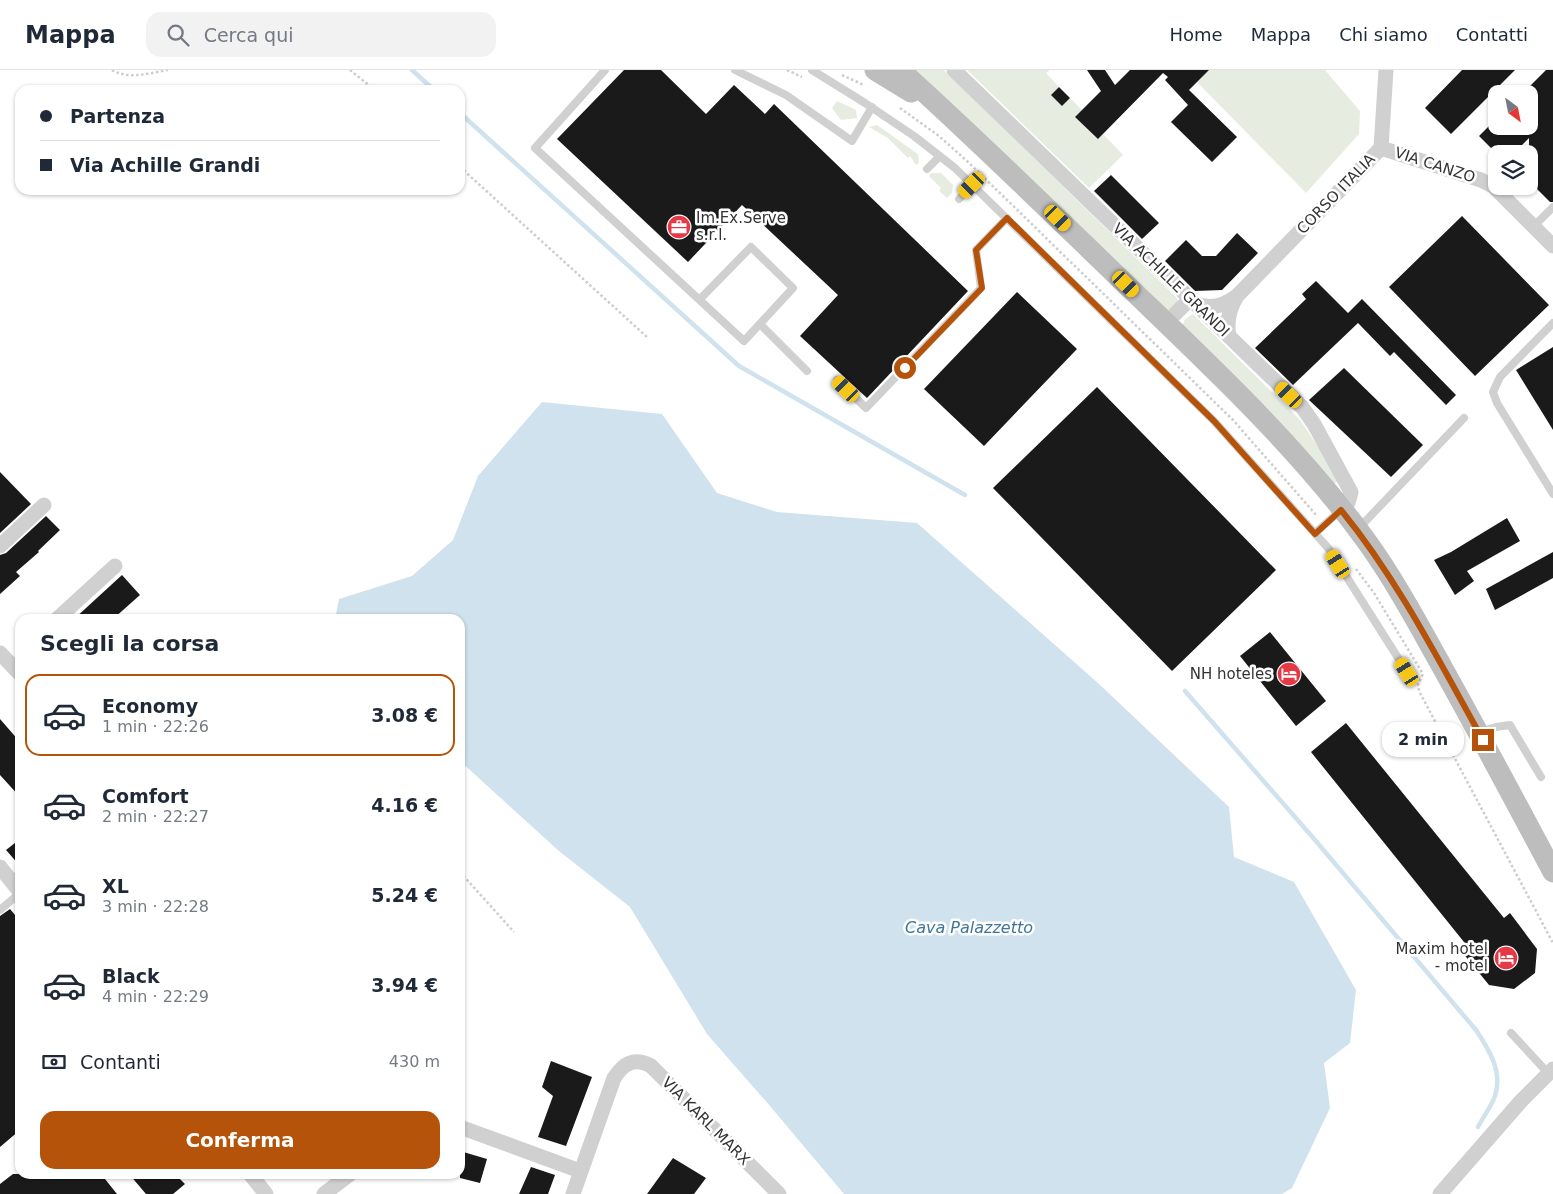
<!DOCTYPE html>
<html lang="it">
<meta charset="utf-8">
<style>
:root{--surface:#fff;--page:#f2f2f3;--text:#1f2937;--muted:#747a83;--line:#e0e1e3;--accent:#b45309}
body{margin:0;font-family:"DejaVu Sans",sans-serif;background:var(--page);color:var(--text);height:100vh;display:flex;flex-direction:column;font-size:19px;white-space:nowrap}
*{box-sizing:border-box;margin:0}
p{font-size:16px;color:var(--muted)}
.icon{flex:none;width:28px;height:28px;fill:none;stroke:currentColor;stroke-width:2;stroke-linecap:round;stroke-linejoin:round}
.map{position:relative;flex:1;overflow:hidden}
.sheet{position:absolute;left:15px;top:544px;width:450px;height:565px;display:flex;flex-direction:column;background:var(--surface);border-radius:15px;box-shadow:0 1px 4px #0004}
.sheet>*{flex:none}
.hud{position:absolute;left:15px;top:15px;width:450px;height:110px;border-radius:15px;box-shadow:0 1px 4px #0004;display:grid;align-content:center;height:110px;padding:0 25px;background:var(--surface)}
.needle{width:32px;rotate:148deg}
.tools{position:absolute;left:1488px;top:15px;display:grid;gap:10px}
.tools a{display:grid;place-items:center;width:50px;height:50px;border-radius:10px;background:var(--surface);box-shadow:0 1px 4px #0004;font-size:25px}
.end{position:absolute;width:22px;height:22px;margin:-11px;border:6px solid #b45309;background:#fff;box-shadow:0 0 0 2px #fff}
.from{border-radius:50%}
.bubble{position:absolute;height:35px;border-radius:15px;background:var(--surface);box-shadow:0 1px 4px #0004;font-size:16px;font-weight:700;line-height:35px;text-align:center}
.car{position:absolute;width:15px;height:30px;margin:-15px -8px;border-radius:6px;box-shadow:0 0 4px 1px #0007;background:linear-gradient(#f5c518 24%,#345 0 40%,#f5c518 0 76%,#345 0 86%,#f5c518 0)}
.hud b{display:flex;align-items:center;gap:18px;height:48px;font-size:19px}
.hud b+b{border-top:1px solid var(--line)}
.hud i{width:12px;height:12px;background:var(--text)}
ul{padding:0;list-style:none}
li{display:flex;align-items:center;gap:15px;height:82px;margin:0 10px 8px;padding:0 15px;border:2px solid transparent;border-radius:15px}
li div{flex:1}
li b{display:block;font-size:19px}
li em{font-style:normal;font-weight:700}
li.selected{border-color:var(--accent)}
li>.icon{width:45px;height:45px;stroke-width:1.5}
h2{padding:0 25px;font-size:22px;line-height:60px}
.pay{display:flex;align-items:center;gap:12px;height:55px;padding:0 25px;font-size:19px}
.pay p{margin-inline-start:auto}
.cta{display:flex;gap:10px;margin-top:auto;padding:10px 25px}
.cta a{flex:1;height:58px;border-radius:15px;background:var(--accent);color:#fff;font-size:20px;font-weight:700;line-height:58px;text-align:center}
header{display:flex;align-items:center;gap:30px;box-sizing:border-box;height:70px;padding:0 25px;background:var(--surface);border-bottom:1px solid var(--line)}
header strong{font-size:24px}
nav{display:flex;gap:28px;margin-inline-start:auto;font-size:18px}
.search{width:350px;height:45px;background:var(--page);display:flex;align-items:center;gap:12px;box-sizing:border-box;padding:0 18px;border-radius:15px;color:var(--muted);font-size:19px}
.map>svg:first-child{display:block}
.green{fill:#e6ecdf}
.water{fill:#cfe2ee}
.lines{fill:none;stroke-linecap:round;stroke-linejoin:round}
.stream{stroke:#cfe2ee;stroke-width:4.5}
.building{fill:#1a1a1a}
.path{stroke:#cdcdcd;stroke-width:2.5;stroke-dasharray:2.5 2.5;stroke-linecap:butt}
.service{stroke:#d0d0d0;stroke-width:8}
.minor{stroke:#d0d0d0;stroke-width:15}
.secondary{stroke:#bdbdbd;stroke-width:21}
.route{stroke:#b45309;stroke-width:6}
.labels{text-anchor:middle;stroke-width:5;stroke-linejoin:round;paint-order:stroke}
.street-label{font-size:15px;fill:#333;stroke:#fff}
.poi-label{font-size:15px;fill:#333;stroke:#fff;text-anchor:end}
.water-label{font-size:16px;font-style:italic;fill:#3f7597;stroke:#fff}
</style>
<header>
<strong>Mappa</strong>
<div class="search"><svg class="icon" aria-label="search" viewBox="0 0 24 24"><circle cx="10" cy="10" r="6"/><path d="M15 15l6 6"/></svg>Cerca qui</div>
<nav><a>Home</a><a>Mappa</a><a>Chi siamo</a><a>Contatti</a></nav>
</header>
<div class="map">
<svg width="1553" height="1124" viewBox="0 0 1553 1124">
<rect width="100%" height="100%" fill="#fff"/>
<!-- green -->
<path class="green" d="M910 0H944L1177 228 1178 231 1172 239 1167 240Z
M967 0H1050L1046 3 1059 17 1051 25 1062 36 1070 28 1082 40 1075 47 1098 69 1103 64 1123 85 1089 118Z
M1209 0H1325L1360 41 1359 64 1306 123 1197 12Z
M837 31 856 40 857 48 841 50 832 38Z
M877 55 918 84 919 93 916 95 910 86 908 88 888 68 869 57Z
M931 103H941L953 115 952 123 947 128 939 121 941 118 929 106Z
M1193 244 1300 350 1340 409 1333 415 1183 259C1182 250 1186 248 1193 244Z"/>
<!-- water -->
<path class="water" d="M542 332 662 344 717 423 777 442 917 453 1099 614 1229 737 1234 787 1294 812 1356 920 1350 973 1324 993 1330 1038 1292 1118 1282 1124H844L770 1036 707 964 630 837 559 781 460 691V549H335L339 529 412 506 453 470 478 406Z"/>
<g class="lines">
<!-- stream -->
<path class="stream" d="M412 0 434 20
M460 43 739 296 965 425
M1185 621 1315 770 1476 960C1489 980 1503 1001 1495 1026 1491 1037 1483 1047 1478 1057"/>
</g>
<!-- building -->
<path class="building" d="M624 0H661L706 44 734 15 765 44 774 34 968 221 867 328 800 266 838 225 742 135 688 192 557 69Z
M1087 0H1105L1115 15 1130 0H1209L1189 20 1237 67 1212 92 1171 52 1188 35 1165 10 1168 7 1163 3 1098 69 1075 47 1101 21Z
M1462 0H1515L1451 64 1425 38Z
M1546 0H1553V132H1550L1529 111V68L1513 84H1497L1479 66 1489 56H1529V17Z
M1059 17 1070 28 1062 36 1051 25Z
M1111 105 1159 153 1142 169 1094 121Z
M1462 146 1549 235 1475 306 1389 217Z
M1237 163 1258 183 1222 220 1195 221 1165 191 1186 170 1202 186H1216Z
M1316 211 1348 243 1362 229 1456 325 1446 335 1394 282 1390 286 1358 253 1293 315 1255 278 1306 229 1302 224Z
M1017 222 1077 279 984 376 924 319Z
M1553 277V360L1516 300Z
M1344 298 1423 375 1391 407 1309 330Z
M1097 317 1276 500 1172 601 993 418Z
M0 402 31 434 0 463Z
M46 446 60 460 38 481 39 482 16 502 20 506 0 524V485L6 483Z
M1507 448 1520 471 1467 501 1474 511 1455 525 1434 490 1451 482Z
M1553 482V508L1495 540 1486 519Z
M122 505 140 525 113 549H74Z
M1270 562 1326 631 1296 656 1240 586Z
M0 649 20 672V727L0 705Z
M1346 653 1504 848 1510 843 1537 879 1535 903 1514 919 1489 915 1462 882 1468 877 1311 682Z
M20 769V796L6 780Z
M10 839 20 851V1060L0 1077V846Z
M551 991 592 1007 566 1076 538 1067 553 1026 542 1017Z
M460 1081 487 1089 480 1113 460 1108Z
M673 1088 706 1108 694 1124H647Z
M531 1097 555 1105 548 1124H519Z
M13 1104H101L117 1124H0V1114Z
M129 1104H175L185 1114 173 1124H146Z"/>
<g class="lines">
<!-- path -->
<path class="path" d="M112 0C129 10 149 3 168 0
M350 0 375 20
M787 0 802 7
M842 5 864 15
M900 38 939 66 967 91 1233 350 1317 446
M460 97 647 267
M1356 499 1374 523 1423 604 1418 614 1419 621 1553 873
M460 802 514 862"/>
<!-- service -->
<path class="service" d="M605 0 535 78 744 271 793 218 751 177 700 229
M735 0 786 25 852 71 872 37
M812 0 865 33 914 66 955 98 1214 351 1329 479 1407 602
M927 99 940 86
M959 129 973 115
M1533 157 1553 137
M1553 253 1500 307 1493 322 1497 333 1553 424
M760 254 807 301
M837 310 866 338 981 218 976 180 1007 148
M1359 458 1464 348
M1315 463 1341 440
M1479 662 1496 657 1510 655 1541 707
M0 840 20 823
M1511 963 1548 1003"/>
<!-- minor -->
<path class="minor" d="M954 0 1302 337 1314 354 1351 422 1348 433 1341 440
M1381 78 1481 110 1493 116 1553 176
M1194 233C1209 240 1224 236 1237 226L1381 78 1386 0
M1166 253 1190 229
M1229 266C1226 251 1229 239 1237 226
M0 476 44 435
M57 549 115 496
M0 583 20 604
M0 797 20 822
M460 1057 580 1101
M250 1104 266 1124
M324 1124 350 1104
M573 1124 614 1008C624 993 634 987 651 996L779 1124
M1440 1124 1521 1031 1553 999"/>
<!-- secondary -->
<path class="secondary" d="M875 0 911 22
M900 0C981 73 1058 149 1136 224 1216 301 1299 379 1365 469 1394 509 1417 552 1441 595 1479 663 1516 733 1553 802"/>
</g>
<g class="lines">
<!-- route -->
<path class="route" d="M905 298 982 218 976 180 1007 148 1214 351 1315 464 1341 440C1398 510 1439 591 1483 670"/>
</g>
<!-- icons -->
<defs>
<g id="office-disc" transform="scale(1.25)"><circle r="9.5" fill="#e63946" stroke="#fff"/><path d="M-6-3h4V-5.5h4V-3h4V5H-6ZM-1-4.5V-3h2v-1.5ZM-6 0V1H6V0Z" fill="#fff"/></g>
<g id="hotel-disc" transform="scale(1.25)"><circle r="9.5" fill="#e63946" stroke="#fff"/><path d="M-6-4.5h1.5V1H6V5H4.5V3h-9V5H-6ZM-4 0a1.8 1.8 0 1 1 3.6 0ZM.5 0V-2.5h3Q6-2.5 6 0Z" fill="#fff"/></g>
</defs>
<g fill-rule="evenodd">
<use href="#office-disc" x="679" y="157"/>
<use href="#hotel-disc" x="1289" y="604"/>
<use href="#hotel-disc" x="1506" y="888"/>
</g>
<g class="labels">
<!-- street labels -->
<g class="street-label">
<text transform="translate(1435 95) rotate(18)" y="5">VIA CANZO</text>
<text transform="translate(1336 124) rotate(-46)" y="5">CORSO ITALIA</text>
<text transform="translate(1171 210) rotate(44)" y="5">VIA ACHILLE GRANDI</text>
<text transform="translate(706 1051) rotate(45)" y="5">VIA KARL MARX</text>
</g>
<!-- poi labels -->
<g class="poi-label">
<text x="696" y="153" text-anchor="start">Im.Ex.Serve<tspan x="696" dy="17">s.r.l.</tspan></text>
<text x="1272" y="609">NH hoteles</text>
<text x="1488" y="884">Maxim hotel<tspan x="1488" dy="17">- motel</tspan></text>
</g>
<!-- water labels -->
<g class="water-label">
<text x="969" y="863">Cava Palazzetto</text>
</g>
</g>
</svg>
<div class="tools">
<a><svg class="needle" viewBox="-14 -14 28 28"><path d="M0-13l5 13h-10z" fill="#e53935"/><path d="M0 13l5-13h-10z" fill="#747a83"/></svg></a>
<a><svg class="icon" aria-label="layers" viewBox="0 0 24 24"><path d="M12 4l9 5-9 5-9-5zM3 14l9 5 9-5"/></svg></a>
</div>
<i class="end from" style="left:905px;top:298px"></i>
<i class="end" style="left:1483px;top:670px"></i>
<div class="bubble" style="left:1382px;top:652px;width:82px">2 min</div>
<i class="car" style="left:972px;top:115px;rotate:225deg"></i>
<i class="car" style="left:1058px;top:148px;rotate:134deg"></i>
<i class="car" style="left:1126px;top:214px;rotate:134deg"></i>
<i class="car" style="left:846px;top:319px;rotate:314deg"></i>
<i class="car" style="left:1289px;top:325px;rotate:314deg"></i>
<i class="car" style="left:1338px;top:494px;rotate:328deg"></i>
<i class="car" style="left:1407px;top:602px;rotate:328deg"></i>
<div class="hud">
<b><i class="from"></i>Partenza</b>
<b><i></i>Via Achille Grandi</b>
</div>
<section class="sheet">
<h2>Scegli la corsa</h2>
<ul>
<li class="selected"><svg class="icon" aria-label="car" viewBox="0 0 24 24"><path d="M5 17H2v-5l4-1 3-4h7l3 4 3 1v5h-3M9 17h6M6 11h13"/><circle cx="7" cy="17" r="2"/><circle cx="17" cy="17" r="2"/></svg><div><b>Economy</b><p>1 min · 22:26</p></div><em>3.08 €</em></li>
<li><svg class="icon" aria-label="car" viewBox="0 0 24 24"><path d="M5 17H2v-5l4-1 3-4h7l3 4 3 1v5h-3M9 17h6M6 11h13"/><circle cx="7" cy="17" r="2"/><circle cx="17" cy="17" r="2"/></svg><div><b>Comfort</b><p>2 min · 22:27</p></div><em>4.16 €</em></li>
<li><svg class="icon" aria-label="car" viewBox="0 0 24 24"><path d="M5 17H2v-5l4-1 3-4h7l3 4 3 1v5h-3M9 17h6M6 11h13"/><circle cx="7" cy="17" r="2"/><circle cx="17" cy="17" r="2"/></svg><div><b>XL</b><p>3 min · 22:28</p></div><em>5.24 €</em></li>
<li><svg class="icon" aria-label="car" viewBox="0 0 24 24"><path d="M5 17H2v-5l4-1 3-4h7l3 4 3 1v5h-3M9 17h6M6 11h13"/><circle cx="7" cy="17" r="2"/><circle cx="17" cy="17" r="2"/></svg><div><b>Black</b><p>4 min · 22:29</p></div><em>3.94 €</em></li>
</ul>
<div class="pay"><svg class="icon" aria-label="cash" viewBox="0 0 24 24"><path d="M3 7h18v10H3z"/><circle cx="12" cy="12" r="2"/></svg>Contanti<p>430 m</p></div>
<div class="cta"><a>Conferma</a></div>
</section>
</div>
